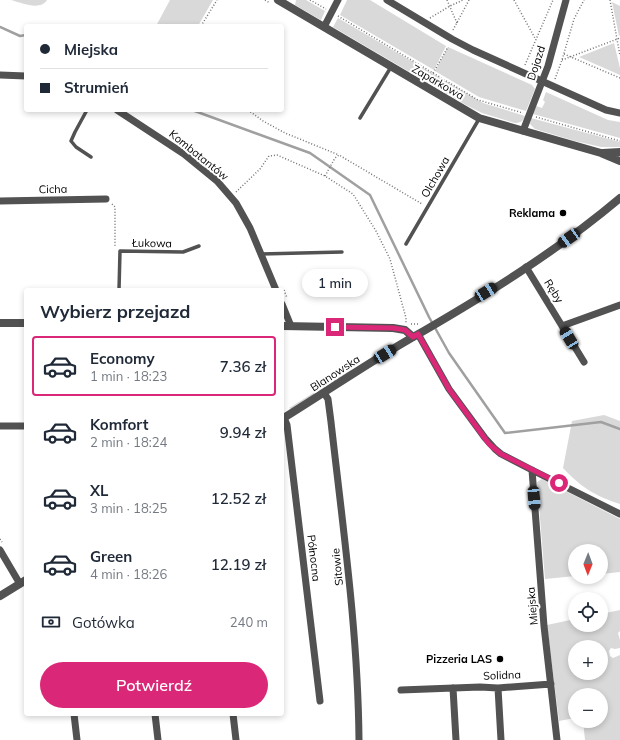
<!DOCTYPE html>
<html lang="pl">
<meta charset="utf-8">
<style>
:root{--surface:#fff;--page:#f6f6f7;--text:#1f2937;--muted:#747a83;--line:#e0e1e3;--accent:#db2777}
body{margin:0;font-family:Mulish,sans-serif;background:var(--page);color:var(--text);height:100vh;display:flex;flex-direction:column;font-size:15px;white-space:nowrap}
*{box-sizing:border-box;margin:0}
p{font-size:13px;color:var(--muted)}
.icon{flex:none;width:22px;height:22px;fill:none;stroke:currentColor;stroke-width:2;stroke-linecap:round;stroke-linejoin:round}
.map{position:relative;flex:1;overflow:hidden}
.sheet{position:absolute;left:24px;top:288px;width:260px;height:428px;display:flex;flex-direction:column;background:var(--surface);border-radius:4px;box-shadow:0 2px 6px #0003}
.sheet>*{flex:none}
.guide{position:absolute;left:24px;top:24px;width:260px;height:88px;border-radius:4px;box-shadow:0 2px 6px #0003;display:grid;align-content:center;height:88px;padding:0 16px;background:var(--surface)}
.needle{width:26px;rotate:181deg}
.fabs{position:absolute;left:568px;top:544px;display:grid;gap:8px}
.fabs a{display:grid;place-items:center;width:40px;height:40px;border-radius:50%;background:var(--surface);box-shadow:0 2px 6px #0003;font-size:20px}
.end{position:absolute;width:18px;height:18px;margin:-9px;border:5px solid #db2777;background:#fff;box-shadow:0 0 0 2px #fff}
.from{border-radius:50%}
.bubble{position:absolute;height:28px;border-radius:14px;background:var(--surface);box-shadow:0 2px 6px #0003;font-size:13px;font-weight:600;line-height:28px;text-align:center}
.car{position:absolute;width:12px;height:24px;margin:-12px -6px;border-radius:5px;box-shadow:0 0 3px 1px #0007;background:linear-gradient(#222 24%,#8ab4d8 0 40%,#222 0 76%,#8ab4d8 0 86%,#222 0)}
.guide b{display:flex;align-items:center;gap:14px;height:38px;font-size:15px}
.guide b+b{border-top:1px solid var(--line)}
.guide i{width:10px;height:10px;background:var(--text)}
ul{padding:0;list-style:none}
li{display:flex;align-items:center;gap:12px;height:60px;margin:0 8px 6px;padding:0 8px;border:2px solid transparent;border-radius:4px}
li div{flex:1}
li b{display:block;font-size:15px}
li em{font-style:normal;font-weight:600}
li.current{border-color:var(--accent)}
li>.icon{width:36px;height:36px;stroke-width:1.5}
h2{padding:0 16px;font-size:18px;line-height:48px}
.pay{display:flex;align-items:center;gap:10px;height:44px;padding:0 16px;font-size:15px}
.pay p{margin-inline-start:auto}
.cta{display:flex;gap:8px;margin-top:auto;padding:8px 16px}
.cta a{flex:1;height:46px;border-radius:24px;background:var(--accent);color:#fff;font-size:16px;font-weight:600;line-height:46px;text-align:center}
.map>svg:first-child{display:block}
.green{fill:#d9d9d9;fill-rule:evenodd}
.lines{fill:none;stroke-linecap:round;stroke-linejoin:round}
.stream{stroke:#a0a0a0;stroke-width:2.5}
.path{stroke:#747474;stroke-width:1.5;stroke-dasharray:1 2;stroke-linecap:butt}
.service{stroke:#525252;stroke-width:3.5}
.minor{stroke:#525252;stroke-width:7}
.tertiary{stroke:#525252;stroke-width:8}
.route{stroke:#db2777;stroke-width:5}
.poi-dot{fill:#000;stroke:#fff;stroke-width:1.5}
.labels{text-anchor:middle;stroke-width:4;stroke-linejoin:round;paint-order:stroke}
.street-label{font-size:11px;fill:#000;stroke:#fff}
.poi-label{font-size:11px;font-weight:bold;fill:#000;stroke:#fff;text-anchor:end}
</style>
<div class="map">
<svg width="620" height="740" viewBox="0 0 620 740">
<rect width="100%" height="100%" fill="#fff"/>
<!-- green -->
<path class="green" d="M11 0H47C40 11 22 3 11 0Z
M170 0H213L198 26H156Z
M296 0H306L325 11 321 20 295 5Z
M347 0H370L446 46 434 70 340 15Z
M612 2 620 6V35L619 36Z
M338 18 483 103 525 116C523 121 521 123 515 123L482 113 466 105 333 27Z
M614 43 620 68V75L579 57Z
M448 47 532 85 535 89 526 111 479 97 435 71Z
M546 92 608 120 620 122V138L533 114 536 106 542 108 545 102 543 100Z
M531 118 620 142V147H601L575 141 535 129 530 124Z
M352 369 350 372 291 409 289 408Z
M604 415 620 421V504C595 496 581 487 563 468L572 421Z
M542 479 620 519V572L601 574V551H575V576L545 579 537 482Z
M620 610V631L618 633 620 640V648L615 649 611 648 609 651 610 656 613 658 620 655V740H585L583 721H601V695H575V718L559 721 547 625 575 619V625H601V614ZM575 647H601V673H575Z"/>
<g class="lines">
<!-- stream -->
<path class="stream" d="M0 27 20 36 26 35
M192 110 310 153 370 195 429 317 449 353 505 433 601 422 620 429"/>
<!-- path -->
<path class="path" d="M265 0 270 3
M310 0 326 9
M447 0 457 23
M514 0 536 40
M610 0 620 56
M338 16 478 100 523 113
M430 18 450 6 463 0
M201 26 217 0
M453 30 469 0
M564 54 620 78
M562 60 620 38
M525 65 553 0
M433 73 448 47
M555 79 562 60 574 19 584 0
M248 110 263 121 285 133 339 155
M536 117 620 141
M325 176 335 158 339 155 422 204
M236 192 260 169 269 156 277 155 325 176 353 194 376 231 390 259 406 318V323
M112 204 115 207V245L116 247
M284 290 287 298
M411 324H419
M0 539 2 542"/>
<!-- service -->
<path class="service" d="M87 110 75 132 71 141 76 147 91 157
M360 118 391 67
M406 244 479 119
M261 254 342 252
M119 290 120 251 183 252 199 246"/>
<!-- minor -->
<path class="minor" d="M387 0 452 39 473 50 606 110 620 113
M324 27 338 0
M0 75 26 76
M117 110 184 154 217 181 236 203 250 228 276 290
M523 131 548 66 566 0
M0 201 106 199
M526 267 584 362
M282 304 291 326
M562 326 620 305
M418 334 449 389 485 438 495 449 501 454 532 470 620 514
M324 393 328 399 331 422C343 528 358 633 359 740
M284 418 287 425 320 701
M0 426H26
M532 470 544 626 557 740
M0 550 20 584
M453 688 456 740
M498 688 501 740
M401 690 480 687 498 688 551 684
M74 714 77 740
M155 714 158 740
M233 714 236 740"/>
<!-- tertiary -->
<path class="tertiary" d="M278 0 479 118 601 153 620 161
M603 153 620 152
M0 323H26
M282 326 393 328 405 330 413 337
M282 419C324 393 365 365 408 340 481 298 555 253 620 198
M0 596 26 580"/>
</g>
<g class="lines">
<!-- route -->
<path class="route" d="M335 327 393 328 405 330 413 337 418 334 449 389 489 444 501 454 559 483"/>
</g>
<!-- markers -->
<g class="poi-dot">
<circle cx="563" cy="213" r="4"/>
<circle cx="500" cy="659" r="4"/>
</g>
<g class="labels">
<!-- street labels -->
<g class="street-label">
<text transform="translate(536 63) rotate(-72)" y="4">Dojazd</text>
<text transform="translate(438 82) rotate(30)" y="4">Zaparkowa</text>
<text transform="translate(199 155) rotate(39)" y="4">Kombatantów</text>
<text transform="translate(435 177) rotate(-60)" y="4">Olchowa</text>
<text transform="translate(53 189) rotate(-1)" y="4">Cicha</text>
<text transform="translate(152 243) rotate(1)" y="4">Łukowa</text>
<text transform="translate(554 291) rotate(58)" y="4">Ręby</text>
<text transform="translate(335 373) rotate(-33)" y="4">Blanowska</text>
<text transform="translate(314 558) rotate(83)" y="4">Północna</text>
<text transform="translate(337 567) rotate(-96)" y="4">Sitowie</text>
<text transform="translate(532 606) rotate(-95)" y="4">Miejska</text>
<text transform="translate(502 675) rotate(-2)" y="4">Solidna</text>
</g>
<!-- poi labels -->
<g class="poi-label">
<text x="555" y="217">Reklama</text>
<text x="492" y="663">Pizzeria LAS</text>
</g>
</g>
</svg>
<div class="fabs">
<a><svg class="needle" viewBox="-14 -14 28 28"><path d="M0-13l5 13h-10z" fill="#e53935"/><path d="M0 13l5-13h-10z" fill="#747a83"/></svg></a>
<a><svg class="icon" aria-label="locate" viewBox="0 0 24 24"><circle cx="12" cy="12" r="6"/><path d="M12 2v4M12 18v4M2 12h4M18 12h4"/></svg></a>
<a>+</a>
<a>−</a>
</div>
<i class="end from" style="left:559px;top:483px"></i>
<i class="end" style="left:335px;top:327px"></i>
<div class="bubble" style="left:302px;top:269px;width:66px">1 min</div>
<i class="car" style="left:569px;top:238px;rotate:235deg"></i>
<i class="car" style="left:486px;top:292px;rotate:58deg"></i>
<i class="car" style="left:569px;top:338px;rotate:329deg"></i>
<i class="car" style="left:385px;top:354px;rotate:58deg"></i>
<i class="car" style="left:534px;top:498px;rotate:175deg"></i>
<div class="guide">
<b><i class="from"></i>Miejska</b>
<b><i></i>Strumień</b>
</div>
<section class="sheet">
<h2>Wybierz przejazd</h2>
<ul>
<li class="current"><svg class="icon" aria-label="car" viewBox="0 0 24 24"><path d="M5 17H2v-5l4-1 3-4h7l3 4 3 1v5h-3M9 17h6M6 11h13"/><circle cx="7" cy="17" r="2"/><circle cx="17" cy="17" r="2"/></svg><div><b>Economy</b><p>1 min · 18:23</p></div><em>7.36 zł</em></li>
<li><svg class="icon" aria-label="car" viewBox="0 0 24 24"><path d="M5 17H2v-5l4-1 3-4h7l3 4 3 1v5h-3M9 17h6M6 11h13"/><circle cx="7" cy="17" r="2"/><circle cx="17" cy="17" r="2"/></svg><div><b>Komfort</b><p>2 min · 18:24</p></div><em>9.94 zł</em></li>
<li><svg class="icon" aria-label="car" viewBox="0 0 24 24"><path d="M5 17H2v-5l4-1 3-4h7l3 4 3 1v5h-3M9 17h6M6 11h13"/><circle cx="7" cy="17" r="2"/><circle cx="17" cy="17" r="2"/></svg><div><b>XL</b><p>3 min · 18:25</p></div><em>12.52 zł</em></li>
<li><svg class="icon" aria-label="car" viewBox="0 0 24 24"><path d="M5 17H2v-5l4-1 3-4h7l3 4 3 1v5h-3M9 17h6M6 11h13"/><circle cx="7" cy="17" r="2"/><circle cx="17" cy="17" r="2"/></svg><div><b>Green</b><p>4 min · 18:26</p></div><em>12.19 zł</em></li>
</ul>
<div class="pay"><svg class="icon" aria-label="cash" viewBox="0 0 24 24"><path d="M3 7h18v10H3z"/><circle cx="12" cy="12" r="2"/></svg>Gotówka<p>240 m</p></div>
<div class="cta"><a>Potwierdź</a></div>
</section>
</div>
